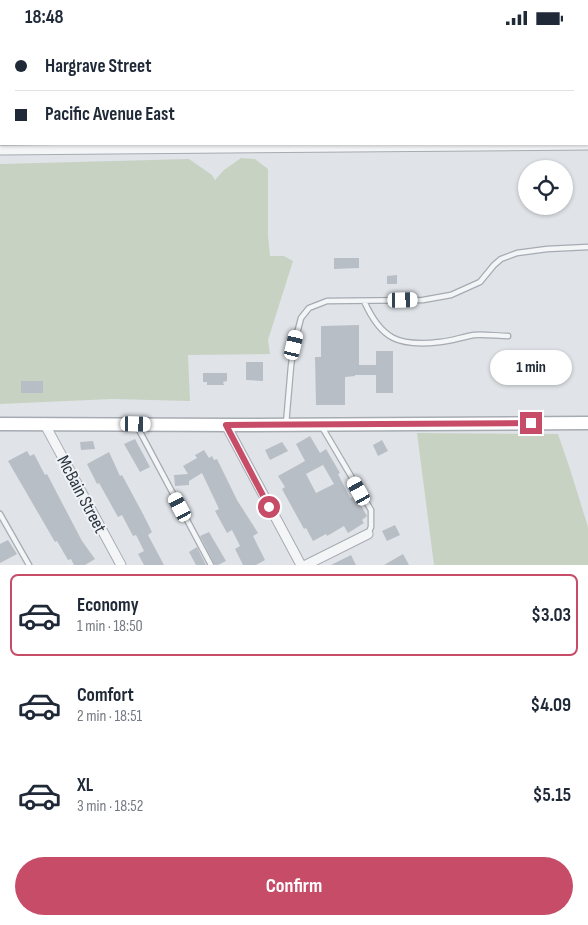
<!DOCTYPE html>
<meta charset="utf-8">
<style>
:root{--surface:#fff;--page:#f6f6f7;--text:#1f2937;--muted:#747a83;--line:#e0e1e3;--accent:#c64c67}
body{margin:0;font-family:"Sofia Sans Condensed",sans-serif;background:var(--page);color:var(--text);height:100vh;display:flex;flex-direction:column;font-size:19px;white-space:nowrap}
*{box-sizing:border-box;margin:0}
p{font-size:16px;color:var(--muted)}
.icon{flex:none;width:28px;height:28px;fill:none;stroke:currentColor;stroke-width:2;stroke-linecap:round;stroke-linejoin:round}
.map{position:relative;height:530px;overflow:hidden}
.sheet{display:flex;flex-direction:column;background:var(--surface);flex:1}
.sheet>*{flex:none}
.guide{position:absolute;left:0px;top:0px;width:589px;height:110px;box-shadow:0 1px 4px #0004;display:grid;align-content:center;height:110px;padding:0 15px;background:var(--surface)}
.controls{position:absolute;left:518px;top:125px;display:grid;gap:10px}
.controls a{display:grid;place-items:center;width:55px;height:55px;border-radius:50%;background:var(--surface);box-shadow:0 1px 4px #0004;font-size:25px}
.end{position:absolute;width:22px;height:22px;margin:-11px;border:6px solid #c64c67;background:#fff;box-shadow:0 0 0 2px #fff}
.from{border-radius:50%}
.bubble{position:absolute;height:35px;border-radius:18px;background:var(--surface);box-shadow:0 1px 4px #0004;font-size:16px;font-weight:700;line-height:35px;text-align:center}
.car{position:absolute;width:15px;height:30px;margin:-15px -8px;border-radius:6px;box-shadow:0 0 4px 1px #0007;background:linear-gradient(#fff 24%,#345 0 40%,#fff 0 76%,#345 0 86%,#fff 0)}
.guide b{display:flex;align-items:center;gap:18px;height:48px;font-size:19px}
.guide b+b{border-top:1px solid var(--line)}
.guide i{width:12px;height:12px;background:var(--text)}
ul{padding:9px 0 0;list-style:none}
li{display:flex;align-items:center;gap:15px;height:82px;margin:0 10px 8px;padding:0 5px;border:2px solid transparent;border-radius:8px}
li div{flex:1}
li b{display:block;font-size:19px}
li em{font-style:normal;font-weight:700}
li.selected{border-color:var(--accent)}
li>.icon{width:45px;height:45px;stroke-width:1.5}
.action{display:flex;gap:10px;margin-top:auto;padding:10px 15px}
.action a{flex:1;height:58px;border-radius:30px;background:var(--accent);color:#fff;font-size:20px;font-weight:700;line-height:58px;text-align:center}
.status{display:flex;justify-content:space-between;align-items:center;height:35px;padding:0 25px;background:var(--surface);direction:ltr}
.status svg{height:14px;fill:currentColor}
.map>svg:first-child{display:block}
.green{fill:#c7d2c2}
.building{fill:#b8bec5;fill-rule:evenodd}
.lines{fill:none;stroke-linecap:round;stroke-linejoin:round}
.lane-casing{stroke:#a6abb2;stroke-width:7}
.street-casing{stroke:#a6abb2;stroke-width:11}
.secondary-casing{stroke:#a6abb2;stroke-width:15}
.lane{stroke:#f3f5f7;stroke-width:4.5}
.street{stroke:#f3f5f7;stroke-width:9}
.secondary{stroke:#fff;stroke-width:12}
.route{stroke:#c64c67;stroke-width:6}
.labels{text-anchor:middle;stroke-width:4;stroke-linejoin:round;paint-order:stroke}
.street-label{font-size:18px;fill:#2a333f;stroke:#f0f3f6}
</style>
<div class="status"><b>18:48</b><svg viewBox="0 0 49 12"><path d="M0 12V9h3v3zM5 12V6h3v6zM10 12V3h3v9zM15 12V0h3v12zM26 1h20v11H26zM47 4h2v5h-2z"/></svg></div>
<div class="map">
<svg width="588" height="530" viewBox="0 0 588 530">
<rect width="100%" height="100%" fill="#e0e4e8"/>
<!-- green -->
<path class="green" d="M241 123 255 124 268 134V200L270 221H284L293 226 268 305 270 319 188 320 190 366 112 364 0 369V129L189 124 212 140 215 145 224 135Z
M417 398 558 399 570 434 588 492V530H434Z"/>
<!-- building -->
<path class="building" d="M334 223H359V233L334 234Z
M397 240V249H387V241Z
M359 290V330H376V316H393V358H376V340H355V341L345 342V370H316L315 322H321V291Z
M246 327H263V346L246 345Z
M203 338H227V346L223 347 224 350H207V347H203Z
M21 346H43V358H21Z
M310 401 320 418 326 414 340 438 338 439 350 463 353 462 358 470 360 469 367 481 362 485 364 488 348 498 344 491 327 501 326 499 313 506 306 493 304 494 282 454 285 452 278 441 305 426 296 409ZM323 430 334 449 316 458 306 439Z
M135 404 150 432 140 437 124 409Z
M382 405 388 416 378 421 373 410Z
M93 406 95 414 81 415 80 407Z
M282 407 288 416 270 425 265 415Z
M204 415 209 423 212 421 214 425 217 424 237 465 258 498 253 501 265 525 256 530H243L235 514 240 511 232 495 227 498 215 476 219 474 202 438 189 446V450L175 451 174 440 188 439 183 431 197 423 195 420Z
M27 416 30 421 34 419 45 440 47 439 82 506 95 524 85 530H74L71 524 68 525 57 506 55 507 8 426Z
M109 417 120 441 122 440 143 479 152 497 148 500 164 530H144L138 519 144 516 136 500 133 501 122 480 118 482 99 448 97 449 87 429Z
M395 490 400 500 387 506 382 496Z
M209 497 226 526 218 530H215L200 501Z
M8 505 17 519 0 528V509Z
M197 512 206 530H196L189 517Z
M403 519 409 530H384Z
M351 520 356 530H331Z"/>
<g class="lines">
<!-- lane casing -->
<g class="lane-casing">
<path id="lane" d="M424 0V1
M364 266C381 304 398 312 440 307 451 306 462 302 474 300 485 299 497 301 508 301
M286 389 291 331 294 310 301 283 309 273 327 266 423 265 451 260 480 247 494 230 501 224 517 218 547 214 588 212
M322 392 371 475V492L368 499
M138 393 211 530
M0 479 29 530"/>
</g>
<!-- street casing -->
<g class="street-casing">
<path id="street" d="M66 0V1
M294 1V0
M0 115 588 110
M44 388 121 530
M226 390 301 530
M306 530 368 499"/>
</g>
<!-- secondary casing -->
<g class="secondary-casing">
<path id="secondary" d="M0 389 237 390 588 388"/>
</g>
<!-- lane -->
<use href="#lane" class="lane"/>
<!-- street -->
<use href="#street" class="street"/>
<!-- secondary -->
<use href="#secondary" class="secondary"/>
</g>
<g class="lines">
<!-- route -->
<path class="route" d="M269 472 226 390 531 388"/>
</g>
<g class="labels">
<!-- street labels -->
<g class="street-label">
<text transform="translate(82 459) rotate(62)" y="6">McBain Street</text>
</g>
</g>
</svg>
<div class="controls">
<a><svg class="icon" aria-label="locate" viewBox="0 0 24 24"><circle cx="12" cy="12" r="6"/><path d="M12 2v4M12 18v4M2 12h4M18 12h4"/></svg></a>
</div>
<i class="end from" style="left:269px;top:472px"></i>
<i class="end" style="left:531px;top:388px"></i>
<div class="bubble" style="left:490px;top:315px;width:82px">1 min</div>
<i class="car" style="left:403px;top:265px;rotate:89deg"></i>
<i class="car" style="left:294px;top:310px;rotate:13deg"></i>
<i class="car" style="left:136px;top:389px;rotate:91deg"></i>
<i class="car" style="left:359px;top:456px;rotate:331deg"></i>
<i class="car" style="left:180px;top:472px;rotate:332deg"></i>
<div class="guide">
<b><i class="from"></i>Hargrave Street</b>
<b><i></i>Pacific Avenue East</b>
</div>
</div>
<section class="sheet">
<ul>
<li class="selected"><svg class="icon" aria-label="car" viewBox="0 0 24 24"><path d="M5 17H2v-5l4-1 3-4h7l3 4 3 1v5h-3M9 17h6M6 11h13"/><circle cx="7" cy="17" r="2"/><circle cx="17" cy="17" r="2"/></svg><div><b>Economy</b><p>1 min · 18:50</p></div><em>$3.03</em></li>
<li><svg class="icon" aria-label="car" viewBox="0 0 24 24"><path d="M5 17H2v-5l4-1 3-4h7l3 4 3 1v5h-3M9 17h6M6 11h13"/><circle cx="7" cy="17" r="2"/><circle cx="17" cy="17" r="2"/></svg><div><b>Comfort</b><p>2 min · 18:51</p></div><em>$4.09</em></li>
<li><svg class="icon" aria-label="car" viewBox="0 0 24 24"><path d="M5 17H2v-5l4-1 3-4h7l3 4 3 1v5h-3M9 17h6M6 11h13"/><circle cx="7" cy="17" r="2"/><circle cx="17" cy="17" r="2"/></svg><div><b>XL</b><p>3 min · 18:52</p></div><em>$5.15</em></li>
</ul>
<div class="action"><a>Confirm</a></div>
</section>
